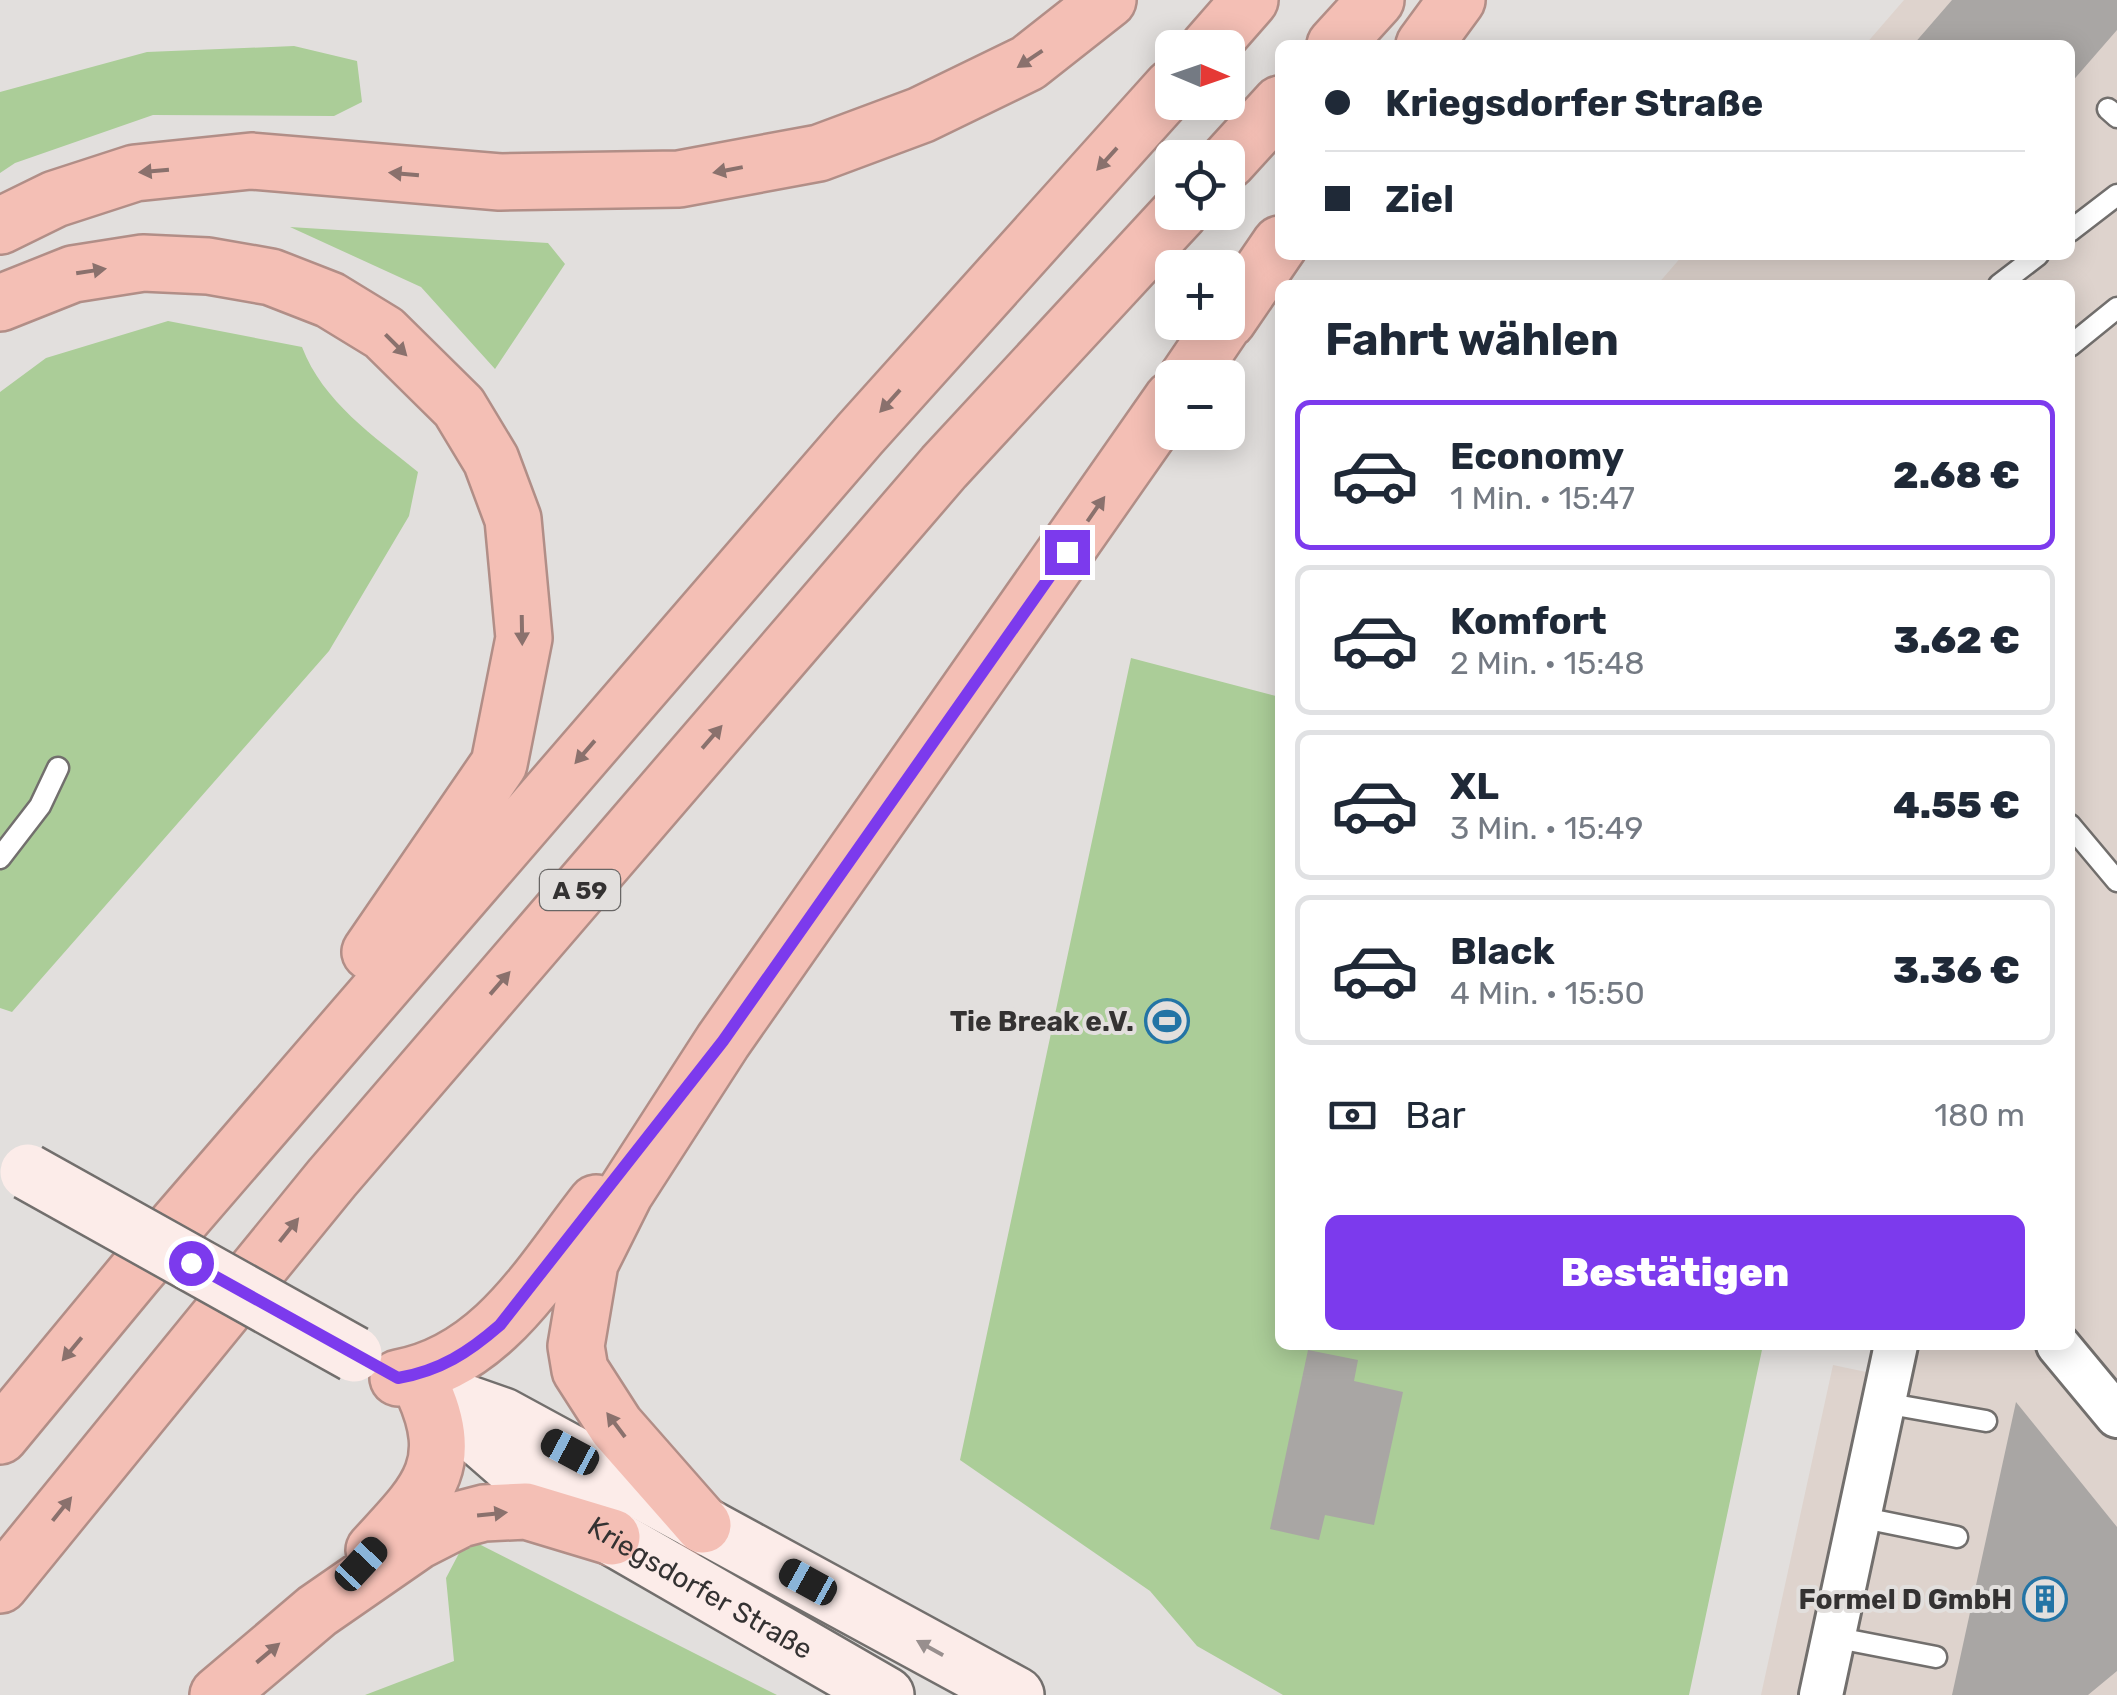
<!DOCTYPE html>
<html lang="de">
<meta charset="utf-8">
<style>
:root{--surface:#fff;--page:#f6f6f7;--text:#1f2937;--muted:#747a83;--line:#e0e1e3;--accent:#7c3aed}
body{margin:0;font-family:Rubik,sans-serif;background:var(--page);color:var(--text);height:100vh;display:flex;flex-direction:column;font-size:38px;white-space:nowrap}
*{box-sizing:border-box;margin:0}
p{font-size:32px;color:var(--muted)}
.icon{flex:none;width:55px;height:55px;fill:none;stroke:currentColor;stroke-width:2;stroke-linecap:round;stroke-linejoin:round}
.map{position:relative;flex:1;overflow:hidden}
.panel{position:absolute;left:1275px;top:280px;width:800px;height:1070px;display:flex;flex-direction:column;background:var(--surface);border-radius:15px;box-shadow:0 5px 25px #0003}
.panel>*{flex:none}
.hud{position:absolute;left:1275px;top:40px;width:800px;height:220px;border-radius:15px;box-shadow:0 5px 25px #0003;display:grid;align-content:center;height:220px;padding:0 50px;background:var(--surface)}
.needle{width:65px;rotate:92deg}
.tools{position:absolute;left:1155px;top:30px;display:grid;gap:20px}
.tools a{display:grid;place-items:center;width:90px;height:90px;border-radius:15px;background:var(--surface);box-shadow:0 5px 25px #0003;font-size:50px}
.end{position:absolute;width:45px;height:45px;margin:-22px;border:12px solid #7c3aed;background:#fff;box-shadow:0 0 0 5px #fff}
.from{border-radius:50%}
.car{position:absolute;width:30px;height:60px;margin:-30px -15px;border-radius:12px;box-shadow:0 0 8px 2px #0007;background:linear-gradient(#222 24%,#8ab4d8 0 40%,#222 0 76%,#8ab4d8 0 86%,#222 0)}
.hud b{display:flex;align-items:center;gap:35px;height:95px;font-size:38px}
.hud b+b{border-top:2px solid var(--line)}
.hud i{width:25px;height:25px;background:var(--text)}
ul{padding:0;list-style:none}
li{display:flex;align-items:center;gap:30px;height:150px;margin:0 20px 15px;padding:0 30px;border:5px solid var(--line);border-radius:15px}
li div{flex:1}
li b{display:block;font-size:38px}
li em{font-style:normal;font-weight:800}
li.on{border-color:var(--accent)}
li>.icon{width:90px;height:90px;stroke-width:1.5}
h2{padding:0 50px;font-size:45px;line-height:120px}
.pay{display:flex;align-items:center;gap:25px;height:110px;padding:0 50px;font-size:38px}
.pay p{margin-inline-start:auto}
.action{display:flex;gap:20px;margin-top:auto;padding:20px 50px}
.action a{flex:1;height:115px;border-radius:15px;background:var(--accent);color:#fff;font-size:40px;font-weight:800;line-height:115px;text-align:center}
.map>svg:first-child{display:block}
.built{fill:#ded3cd}
.green{fill:#abcd98}
.building{fill:#a9a6a4}
.lines{fill:none;stroke-linecap:round;stroke-linejoin:round}
.lane-casing{stroke:#726f6d;stroke-width:25}
.street-casing{stroke:#726f6d;stroke-width:48}
.secondary-casing{stroke:#726f6d;stroke-width:60}
.highway-casing{stroke:#b18e87;stroke-width:60}
.lane{stroke:#fff;stroke-width:20}
.street{stroke:#fff;stroke-width:42}
.secondary{stroke:#fcece9;stroke-width:55}
.highway{stroke:#f4bfb5;stroke-width:55}
.secondary-bridge-casing{stroke:#726f6d;stroke-width:60;stroke-linecap:butt}
.secondary-bridge{stroke:#fcece9;stroke-width:55}
.oneway{fill:#8a716d}
.oneway2{fill:#988f8e}
.route{stroke:#7c3aed;stroke-width:12}
.labels{text-anchor:middle;stroke-width:8;stroke-linejoin:round;paint-order:stroke}
.shield{fill:#e2dfdd;stroke:#686665;stroke-width:2.5}
.shield-label{font-size:25px;font-weight:bold;fill:#343232}
.poi-label{font-size:28px;font-weight:bold;fill:#343232;stroke:#e2dfdd;text-anchor:end}
.street-label{font-size:28px;fill:#343232;stroke:#e2dfdd}
</style>
<div class="map">
<svg width="2117" height="1695" viewBox="0 0 2117 1695">
<rect width="100%" height="100%" fill="#e2dfdd"/>
<!-- built -->
<path class="built" d="M1904 0H2117V1695H1761L1833 1365 1871 1373 1877 1345H2070V285H1657L1683 255H2070V45H1865Z"/>
<!-- green -->
<path class="green" d="M294 46 357 61 362 102 334 116 153 115 15 163 0 173V92L147 52Z
M290 227 548 243 565 264 495 369 421 287Z
M168 321 302 347C323 402 374 436 418 472L409 516 329 651 12 1012 0 1008V392L46 358Z
M1131 658 1280 697V1345H1763L1689 1695H1283L1197 1646 1150 1591 960 1460Z
M467 1538 777 1695H365L454 1661 446 1578Z"/>
<!-- building -->
<path class="building" d="M1952 0H2117V30L2070 84V45H1913Z
M1308 1350 1358 1360 1354 1381 1403 1392 1374 1525 1325 1515 1319 1540 1270 1529Z
M2016 1402 2117 1527V1671L2088 1695H1952Z"/>
<g class="lines">
<!-- lane casing -->
<g class="lane-casing">
<path id="lane" d="M2108 109 2117 117
M2070 231 2117 195
M1999 285 2038 255
M2070 346 2117 308
M2070 825 2117 881
M0 858 40 806 58 768
M1884 1403 1986 1421
M1859 1517 1957 1537
M1833 1637 1936 1657"/>
</g>
<!-- street casing -->
<g class="street-casing">
<path id="street" d="M2058 1345 2117 1416
M1821 1695 1896 1345"/>
</g>
<!-- secondary casing -->
<g class="secondary-casing">
<g id="secondary">
<path d="M432 1396 463 1402 503 1416 1016 1695"/>
<path id="s1" d="M446 1409 533 1485 612 1537 886 1695"/>
</g>
</g>
<!-- highway casing -->
<g class="highway-casing">
<path id="highway" d="M1335 45 1376 0
M1424 45 1457 0
M1208 48 1250 0
M1228 161 1280 104
M0 226 55 199 135 173 251 161 500 182 679 179 819 153 921 115 1028 63 1108 0
M0 303 73 274 143 263 208 266 271 277 330 300 384 333 459 407 491 460 513 519 524 638 499 764 370 952
M1228 320 1280 244
M1187 378 1225 322
M398 1378C493 1361 541 1273 596 1203
M0 1436 135 1273 860 434 1172 87
M703 1525 616 1426 580 1370 576 1346 590 1263 625 1193 723 1041 1172 399
M374 1550C423 1496 458 1468 424 1392
M0 1585 332 1178 944 467 1180 212
M218 1695 317 1611 418 1541 461 1519 484 1513 526 1511 612 1537"/>
</g>
<!-- lane -->
<use href="#lane" class="lane"/>
<!-- street -->
<use href="#street" class="street"/>
<!-- secondary -->
<use href="#secondary" class="secondary"/>
<!-- highway -->
<use href="#highway" class="highway"/>
<!-- secondary-bridge casing -->
<g class="secondary-bridge-casing">
<path id="secondary-bridge" d="M28 1172 354 1354"/>
</g>
<!-- secondary-bridge -->
<use href="#secondary-bridge" class="secondary-bridge"/>
</g>
<!-- one-way arrows -->
<defs><path id="oneway-solid" d="M-6-.8H1V-3.2L6.5 0L1 3.2V.8H-6Z" transform="scale(2.5)"/></defs>
<g class="oneway">
<use href="#oneway-solid" transform="translate(1030 59) rotate(146)"/>
<use href="#oneway-solid" transform="translate(1107 159) rotate(132)"/>
<use href="#oneway-solid" transform="translate(728 170) rotate(169)"/>
<use href="#oneway-solid" transform="translate(154 171) rotate(175)"/>
<use href="#oneway-solid" transform="translate(404 174) rotate(-175)"/>
<use href="#oneway-solid" transform="translate(91 271) rotate(-9)"/>
<use href="#oneway-solid" transform="translate(396 345) rotate(45)"/>
<use href="#oneway-solid" transform="translate(890 401) rotate(132)"/>
<use href="#oneway-solid" transform="translate(1096 509) rotate(-55)"/>
<use href="#oneway-solid" transform="translate(522 630) rotate(89)"/>
<use href="#oneway-solid" transform="translate(712 737) rotate(-49)"/>
<use href="#oneway-solid" transform="translate(585 752) rotate(131)"/>
<use href="#oneway-solid" transform="translate(500 983) rotate(-49)"/>
<use href="#oneway-solid" transform="translate(289 1230) rotate(-51)"/>
<use href="#oneway-solid" transform="translate(72 1349) rotate(130)"/>
<use href="#oneway-solid" transform="translate(616 1425) rotate(-127)"/>
<use href="#oneway-solid" transform="translate(62 1509) rotate(-51)"/>
<use href="#oneway-solid" transform="translate(492 1514) rotate(-6)"/>
<use href="#oneway-solid" transform="translate(268 1653) rotate(-40)"/>
</g>
<use class="oneway2" href="#oneway-solid" transform="translate(930 1648) rotate(-151)"/>
<g class="lines">
<!-- route -->
<path class="route" d="M191 1263 398 1378C440 1371 469 1352 500 1325L723 1041 1067 552"/>
</g>
<!-- icons -->
<defs>
<g id="stadium-ring" transform="scale(2.25)"><circle r="9.5" fill="#e2dfdd" stroke="#2374a5" stroke-width="1.5"/><path d="M0-5a6.5 5 0 1 0 0 10a6.5 5 0 1 0 0-10ZM-3.5-1.8h7v3.6h-7Z" fill="#2374a5"/></g>
<g id="building-ring" transform="scale(2.25)"><circle r="9.5" fill="#e2dfdd" stroke="#2374a5" stroke-width="1.5"/><path d="M-4-6H4V6H1V3H-1V6H-4ZM-2.5-4.3h1.7v1.8h-1.7ZM.8-4.3h1.7v1.8H.8ZM-2.5-1h1.7V.8h-1.7ZM.8-1h1.7V.8H.8Z" fill="#2374a5"/></g>
</defs>
<g fill-rule="evenodd">
<use href="#stadium-ring" x="1167" y="1021"/>
<use href="#building-ring" x="2045" y="1599"/>
</g>
<g class="labels">
<!-- shield labels -->
<rect class="shield" x="540" y="870" width="80" height="40" rx="8"/>
<g class="shield-label">
<text x="580" y="899">A 59</text>
</g>
<!-- poi labels -->
<g class="poi-label">
<text x="1134" y="1031">Tie Break e.V.</text>
<text x="2012" y="1609">Formel D GmbH</text>
</g>
<!-- street labels -->
<g class="street-label">
<text dy="10" stroke="none"><textPath href="#s1" startOffset="312">Kriegsdorfer Straße</textPath></text>
</g>
</g>
</svg>
<div class="tools">
<a><svg class="needle" viewBox="-14 -14 28 28"><path d="M0-13l5 13h-10z" fill="#e53935"/><path d="M0 13l5-13h-10z" fill="#747a83"/></svg></a>
<a><svg class="icon" aria-label="locate" viewBox="0 0 24 24"><circle cx="12" cy="12" r="6"/><path d="M12 2v4M12 18v4M2 12h4M18 12h4"/></svg></a>
<a>+</a>
<a>−</a>
</div>
<i class="end from" style="left:191px;top:1263px"></i>
<i class="end" style="left:1067px;top:552px"></i>
<i class="car" style="left:570px;top:1452px;rotate:298deg"></i>
<i class="car" style="left:361px;top:1564px;rotate:43deg"></i>
<i class="car" style="left:808px;top:1582px;rotate:299deg"></i>
<div class="hud">
<b><i class="from"></i>Kriegsdorfer Straße</b>
<b><i></i>Ziel</b>
</div>
<section class="panel">
<h2>Fahrt wählen</h2>
<ul>
<li class="on"><svg class="icon" aria-label="car" viewBox="0 0 24 24"><path d="M5 17H2v-5l4-1 3-4h7l3 4 3 1v5h-3M9 17h6M6 11h13"/><circle cx="7" cy="17" r="2"/><circle cx="17" cy="17" r="2"/></svg><div><b>Economy</b><p>1 Min. · 15:47</p></div><em>2.68 €</em></li>
<li><svg class="icon" aria-label="car" viewBox="0 0 24 24"><path d="M5 17H2v-5l4-1 3-4h7l3 4 3 1v5h-3M9 17h6M6 11h13"/><circle cx="7" cy="17" r="2"/><circle cx="17" cy="17" r="2"/></svg><div><b>Komfort</b><p>2 Min. · 15:48</p></div><em>3.62 €</em></li>
<li><svg class="icon" aria-label="car" viewBox="0 0 24 24"><path d="M5 17H2v-5l4-1 3-4h7l3 4 3 1v5h-3M9 17h6M6 11h13"/><circle cx="7" cy="17" r="2"/><circle cx="17" cy="17" r="2"/></svg><div><b>XL</b><p>3 Min. · 15:49</p></div><em>4.55 €</em></li>
<li><svg class="icon" aria-label="car" viewBox="0 0 24 24"><path d="M5 17H2v-5l4-1 3-4h7l3 4 3 1v5h-3M9 17h6M6 11h13"/><circle cx="7" cy="17" r="2"/><circle cx="17" cy="17" r="2"/></svg><div><b>Black</b><p>4 Min. · 15:50</p></div><em>3.36 €</em></li>
</ul>
<div class="pay"><svg class="icon" aria-label="cash" viewBox="0 0 24 24"><path d="M3 7h18v10H3z"/><circle cx="12" cy="12" r="2"/></svg>Bar<p>180 m</p></div>
<div class="action"><a>Bestätigen</a></div>
</section>
</div>
